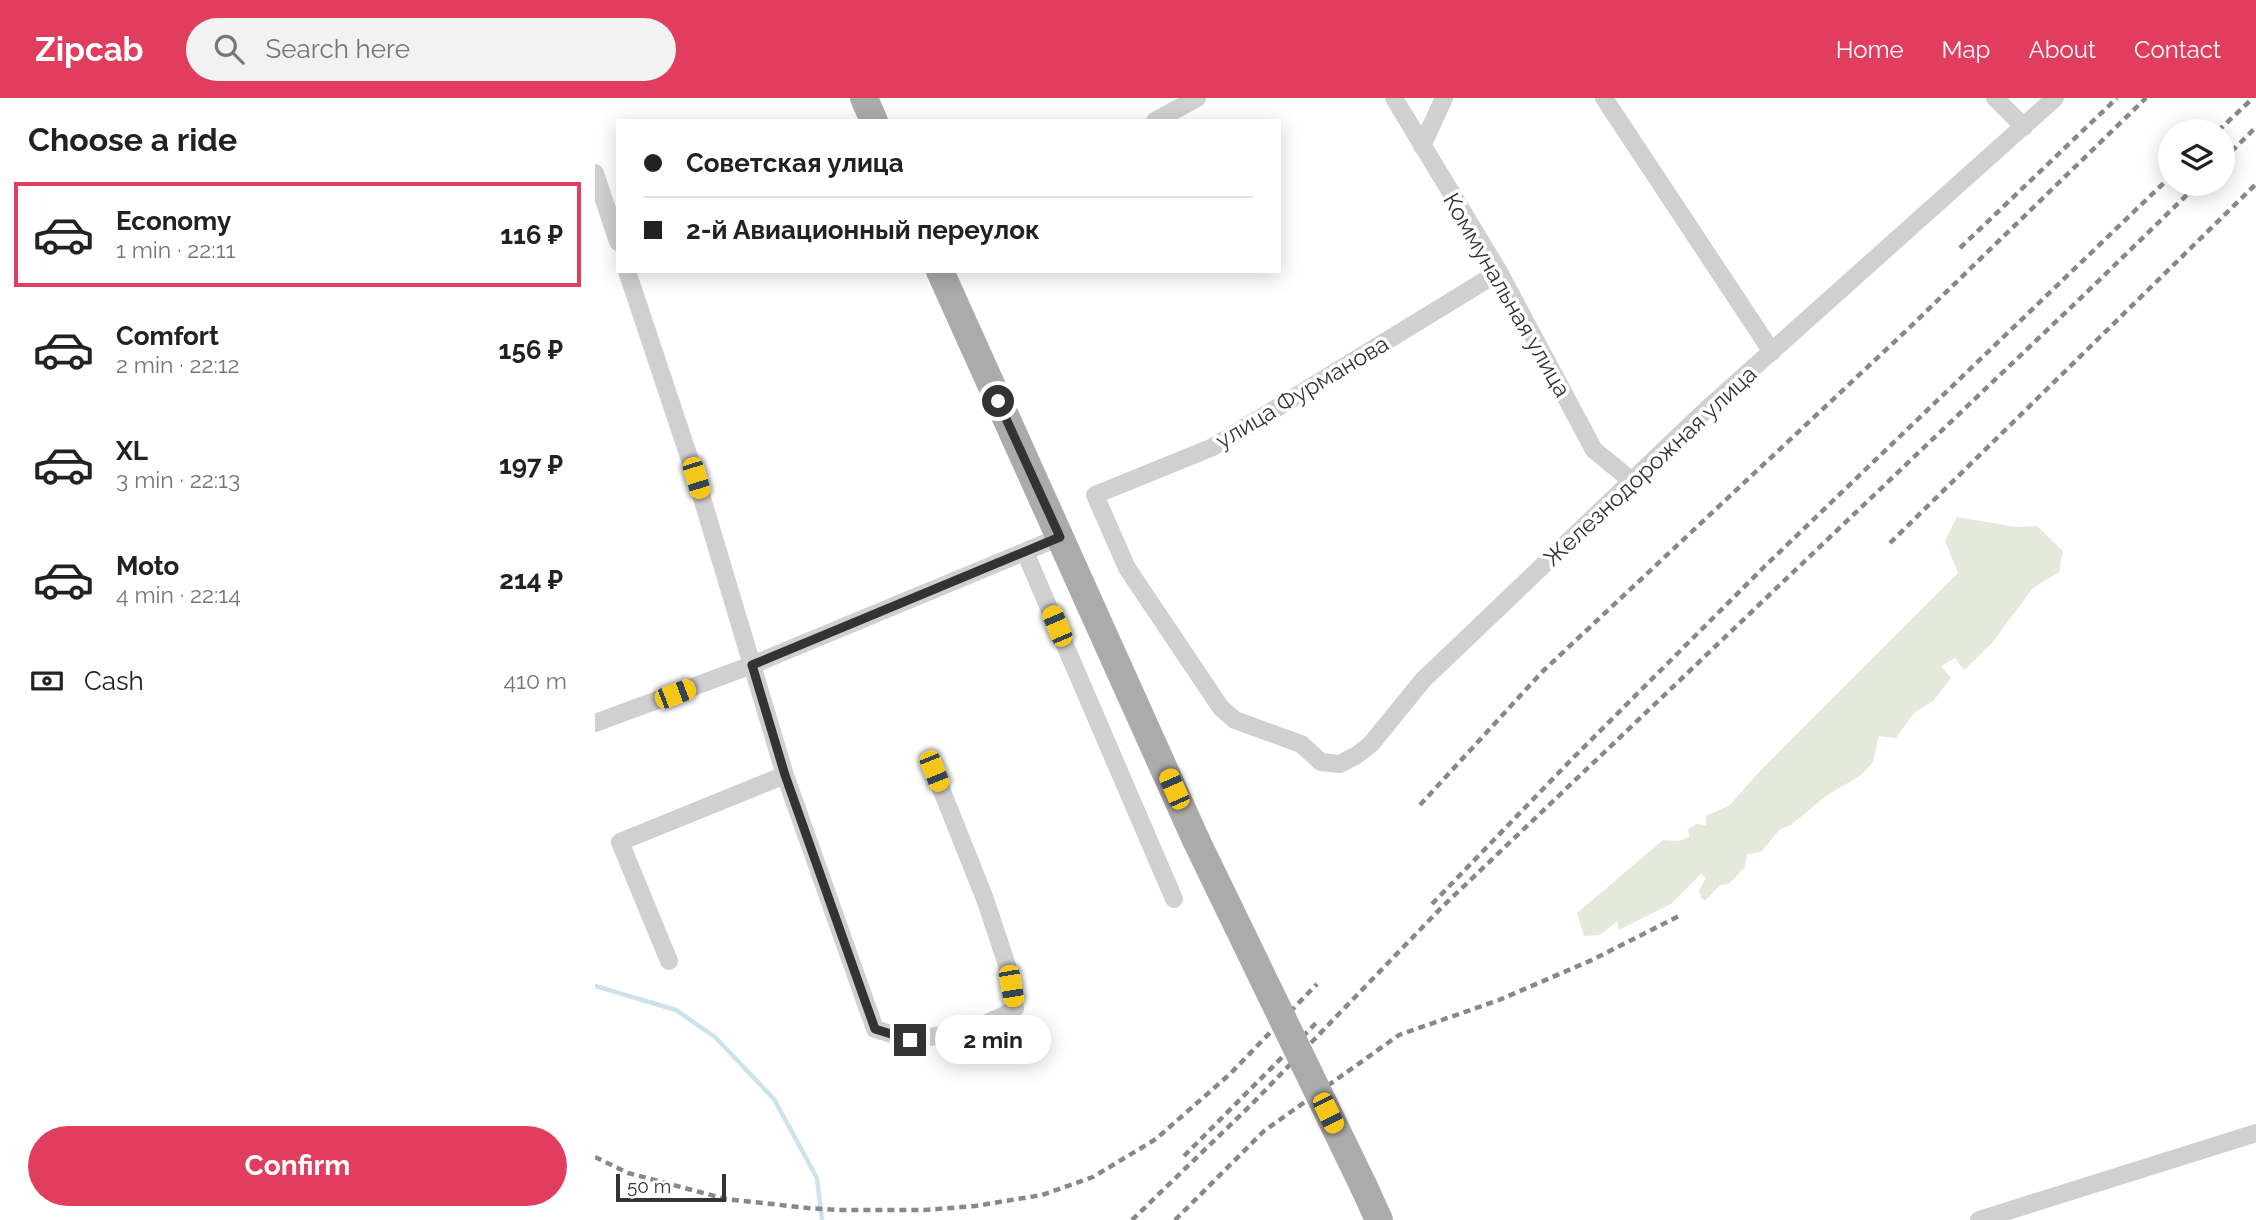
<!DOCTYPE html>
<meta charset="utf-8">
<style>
:root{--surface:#fff;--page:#f2f2f2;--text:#222;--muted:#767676;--line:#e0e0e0;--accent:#e13d5e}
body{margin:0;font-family:Raleway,sans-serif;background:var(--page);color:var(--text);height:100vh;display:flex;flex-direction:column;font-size:26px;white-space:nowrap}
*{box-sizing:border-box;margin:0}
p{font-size:23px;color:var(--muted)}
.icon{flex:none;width:38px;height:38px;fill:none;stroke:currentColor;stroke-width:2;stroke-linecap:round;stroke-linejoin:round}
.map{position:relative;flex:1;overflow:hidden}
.drawer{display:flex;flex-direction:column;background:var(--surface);width:595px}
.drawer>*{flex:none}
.guide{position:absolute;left:21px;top:21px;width:665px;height:154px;border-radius:0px;box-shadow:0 4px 18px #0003;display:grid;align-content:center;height:154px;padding:0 28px;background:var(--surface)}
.buttons{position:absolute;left:1563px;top:21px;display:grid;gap:14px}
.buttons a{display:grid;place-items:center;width:77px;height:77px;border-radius:50%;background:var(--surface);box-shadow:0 4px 18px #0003;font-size:35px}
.scale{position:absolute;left:21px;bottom:18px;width:110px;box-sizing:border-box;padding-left:7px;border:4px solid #333;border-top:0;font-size:19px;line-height:24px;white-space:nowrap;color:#333;-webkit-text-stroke:5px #fff;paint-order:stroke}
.end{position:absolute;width:32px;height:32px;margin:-16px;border:9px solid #333;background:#fff;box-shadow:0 0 0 4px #fff}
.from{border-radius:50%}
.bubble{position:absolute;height:49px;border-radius:24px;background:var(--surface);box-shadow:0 4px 18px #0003;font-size:23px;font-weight:700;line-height:49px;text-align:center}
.car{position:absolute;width:21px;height:42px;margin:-21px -10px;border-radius:9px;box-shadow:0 0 5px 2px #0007;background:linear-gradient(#f5c518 24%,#345 0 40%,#f5c518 0 76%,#345 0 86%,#f5c518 0)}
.guide b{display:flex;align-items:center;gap:24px;height:66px;font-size:26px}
.guide b+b{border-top:2px solid var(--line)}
.guide i{width:18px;height:18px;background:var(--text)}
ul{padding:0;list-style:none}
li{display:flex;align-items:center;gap:21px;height:105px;margin:0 14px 10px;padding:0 14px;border:4px solid transparent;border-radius:0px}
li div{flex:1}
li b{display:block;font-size:26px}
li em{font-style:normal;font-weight:700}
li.selected{border-color:var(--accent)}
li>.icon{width:63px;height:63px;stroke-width:1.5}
h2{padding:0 28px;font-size:32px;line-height:84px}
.pay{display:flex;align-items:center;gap:18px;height:77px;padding:0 28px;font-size:26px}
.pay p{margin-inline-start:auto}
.action{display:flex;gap:14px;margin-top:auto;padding:14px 28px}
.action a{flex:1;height:80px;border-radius:42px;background:var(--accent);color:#fff;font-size:28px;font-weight:700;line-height:80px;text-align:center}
header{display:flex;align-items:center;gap:42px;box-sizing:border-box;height:98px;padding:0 35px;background:var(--accent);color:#fff}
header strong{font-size:33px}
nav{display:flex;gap:38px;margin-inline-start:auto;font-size:24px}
.search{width:490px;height:63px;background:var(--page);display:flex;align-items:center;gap:18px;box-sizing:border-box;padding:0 24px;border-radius:38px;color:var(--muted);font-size:26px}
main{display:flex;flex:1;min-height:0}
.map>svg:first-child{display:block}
.green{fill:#e4e9dc}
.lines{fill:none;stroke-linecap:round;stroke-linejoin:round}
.stream{stroke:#cce3eb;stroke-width:4.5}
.minor{stroke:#d0d0d0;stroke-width:18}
.primary{stroke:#ababab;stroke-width:28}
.rail{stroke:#888;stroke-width:4.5;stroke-dasharray:7 5;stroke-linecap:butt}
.primary-bridge{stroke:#ababab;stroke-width:28}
.route{stroke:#333;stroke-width:9}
.labels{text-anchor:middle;stroke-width:7;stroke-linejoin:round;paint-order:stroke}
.street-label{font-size:23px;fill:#333;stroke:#fff}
</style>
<header>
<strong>Zipcab</strong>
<div class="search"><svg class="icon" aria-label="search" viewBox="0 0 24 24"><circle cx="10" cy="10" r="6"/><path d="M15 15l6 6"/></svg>Search here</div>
<nav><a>Home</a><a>Map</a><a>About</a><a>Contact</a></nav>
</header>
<main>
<section class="drawer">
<h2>Choose a ride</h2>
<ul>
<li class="selected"><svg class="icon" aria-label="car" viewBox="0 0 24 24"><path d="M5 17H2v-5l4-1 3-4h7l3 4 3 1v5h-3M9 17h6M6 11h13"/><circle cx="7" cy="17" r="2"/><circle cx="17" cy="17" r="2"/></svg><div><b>Economy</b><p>1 min · 22:11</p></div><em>116 ₽</em></li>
<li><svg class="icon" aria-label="car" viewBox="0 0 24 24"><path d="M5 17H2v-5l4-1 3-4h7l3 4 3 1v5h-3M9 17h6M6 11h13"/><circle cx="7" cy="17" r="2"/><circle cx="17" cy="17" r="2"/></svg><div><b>Comfort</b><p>2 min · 22:12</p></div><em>156 ₽</em></li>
<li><svg class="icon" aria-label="car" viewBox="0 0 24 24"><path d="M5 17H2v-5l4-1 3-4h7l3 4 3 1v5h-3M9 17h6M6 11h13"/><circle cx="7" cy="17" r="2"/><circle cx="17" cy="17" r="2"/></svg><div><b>XL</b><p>3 min · 22:13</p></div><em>197 ₽</em></li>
<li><svg class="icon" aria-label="car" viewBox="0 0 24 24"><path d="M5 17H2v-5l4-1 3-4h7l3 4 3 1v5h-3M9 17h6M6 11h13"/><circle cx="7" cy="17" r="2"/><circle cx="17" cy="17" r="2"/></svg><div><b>Moto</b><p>4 min · 22:14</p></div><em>214 ₽</em></li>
</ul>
<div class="pay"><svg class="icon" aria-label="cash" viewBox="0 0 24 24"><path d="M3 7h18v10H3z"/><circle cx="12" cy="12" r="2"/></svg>Cash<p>410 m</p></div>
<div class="action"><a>Confirm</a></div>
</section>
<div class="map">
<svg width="1661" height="1122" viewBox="0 0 1661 1122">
<rect width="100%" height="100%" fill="#fff"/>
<!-- green -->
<path class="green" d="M1362 419 1421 429 1442 428 1468 453 1464 474 1438 490 1397 545 1369 572 1360 560 1346 568 1356 580 1339 602 1319 615 1301 640 1284 638 1278 664 1265 678 1232 697 1196 727 1184 732 1166 754 1152 756 1150 769 1134 786 1125 787 1110 803 1106 800 1104 792 1111 780 1106 776 1076 806 1024 832 1022 823 1005 837 989 838 982 815 1068 742 1084 743 1094 739 1093 731 1101 726 1111 727V718L1135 707 1162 676 1363 475 1350 443Z"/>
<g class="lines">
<!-- stream -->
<path class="stream" d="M0 888 81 912 120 939 179 1001 222 1080 227 1122"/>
<!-- minor -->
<path class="minor" d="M799 0 904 174 999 352 1037 383
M1009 0 1177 254
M1400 0 1429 29
M560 23 602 0
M827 48 849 0
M0 75 23 144
M32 173 101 380 190 677 280 931 315 942 373 933 408 918 420 910 412 867 390 801 339 673
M904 174 618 349 500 397 532 470 626 610 640 622 706 646 726 664 745 666 762 657 776 646 828 582 1111 312 1460 0
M430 454 579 801
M0 625 157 567 465 439
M74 863 25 744 190 677
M1384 1122 1661 1035"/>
<!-- primary -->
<path class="primary" d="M269 0 279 23
M345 173 601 742
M769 1089 784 1122"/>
<!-- rail -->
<path class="rail" d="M1623 33 1658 0
M1628 62 1661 29
M1365 150 1522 0
M1295 445 1661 86
M825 707 947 574 1311 233 1551 0
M837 806 975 663 1170 468 1575 79
M589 1058 722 924
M0 1059 33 1075 131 1101 213 1110 242 1112H330L380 1108 447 1097 498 1079 561 1041 635 976 722 886
M537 1122 656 1007 846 810 1492 194 1603 86
M580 1122 669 1033 804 937 904 902 997 862 1084 818"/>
<!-- primary-bridge -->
<path class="primary-bridge" d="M601 742 769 1089"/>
</g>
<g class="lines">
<!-- route -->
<path class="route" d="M315 942 280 931 190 677 157 567 465 439 403 303"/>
</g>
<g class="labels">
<!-- street labels -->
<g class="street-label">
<text transform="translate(912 197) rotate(60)" y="8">Коммунальная улица</text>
<text transform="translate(707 294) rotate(-31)" y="8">улица Фурманова</text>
<text transform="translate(1055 368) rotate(-43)" y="8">Железнодорожная улица</text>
</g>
</g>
</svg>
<div class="buttons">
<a><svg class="icon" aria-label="layers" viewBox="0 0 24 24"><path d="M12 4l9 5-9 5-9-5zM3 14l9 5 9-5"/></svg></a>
</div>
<div class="scale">50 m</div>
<i class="end from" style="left:403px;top:303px"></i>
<i class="end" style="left:315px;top:942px"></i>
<div class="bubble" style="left:340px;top:917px;width:116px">2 min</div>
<i class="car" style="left:101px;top:380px;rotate:163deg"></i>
<i class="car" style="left:462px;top:528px;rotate:337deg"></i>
<i class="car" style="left:80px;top:596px;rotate:69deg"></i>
<i class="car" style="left:339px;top:673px;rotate:158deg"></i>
<i class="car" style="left:579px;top:691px;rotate:336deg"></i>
<i class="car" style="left:416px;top:888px;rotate:170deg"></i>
<i class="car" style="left:733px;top:1015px;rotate:154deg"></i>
<div class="guide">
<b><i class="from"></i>Советская улица</b>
<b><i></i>2-й Авиационный переулок</b>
</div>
</div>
</main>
